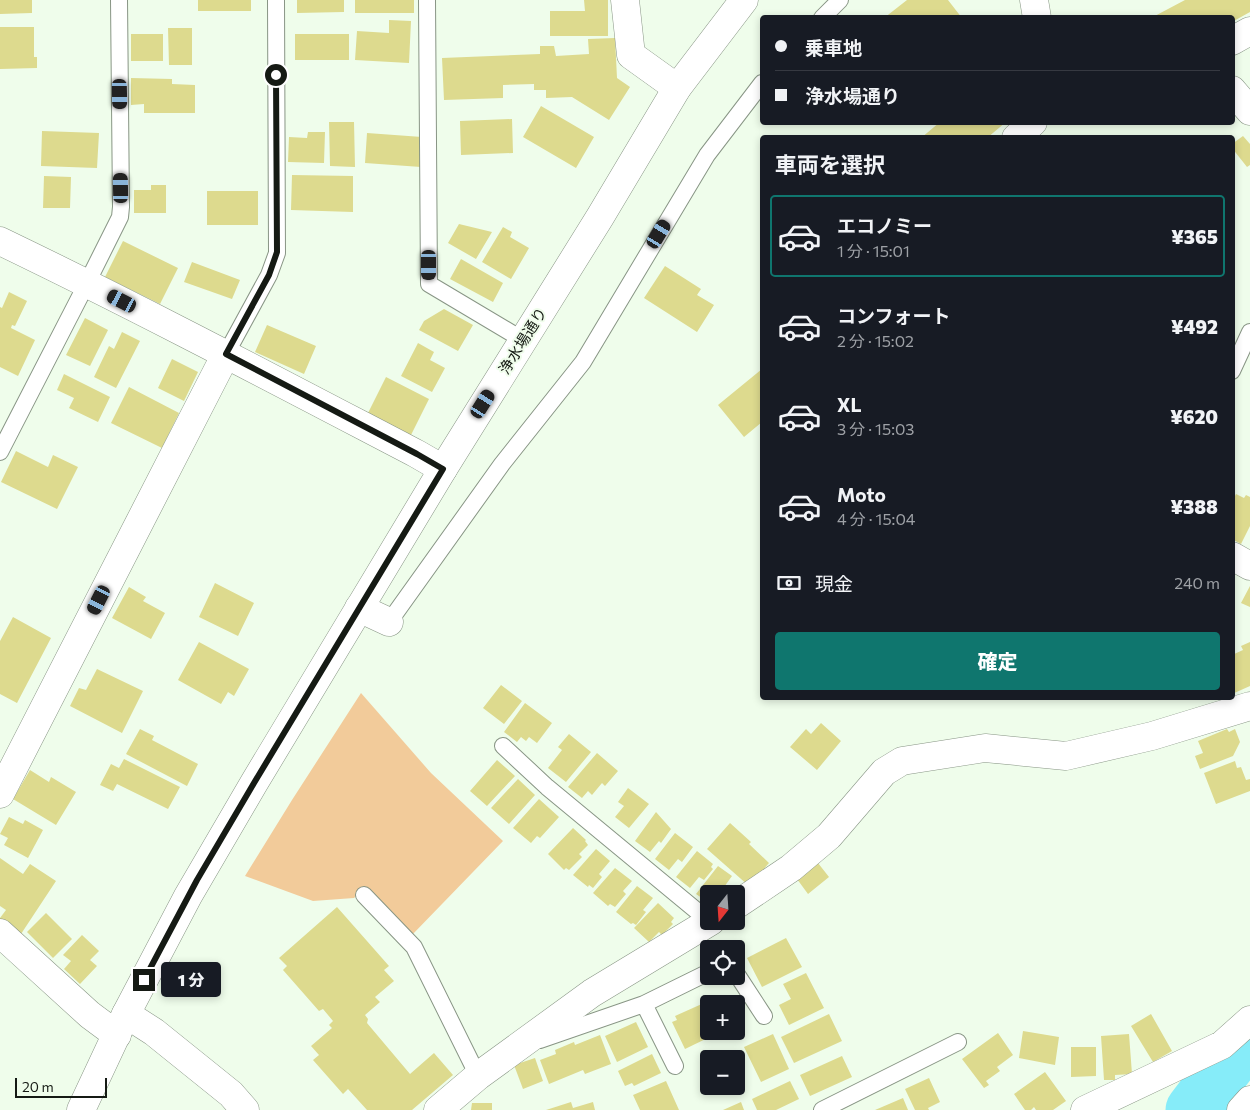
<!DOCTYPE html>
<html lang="ja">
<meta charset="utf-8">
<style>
:root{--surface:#171b24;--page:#20242c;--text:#f1f3f6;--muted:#9ea1a6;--line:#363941;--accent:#0f766e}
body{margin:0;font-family:Commissioner,"Noto Sans JP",sans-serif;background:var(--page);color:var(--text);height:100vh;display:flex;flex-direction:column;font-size:19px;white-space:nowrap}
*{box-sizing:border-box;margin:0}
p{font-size:16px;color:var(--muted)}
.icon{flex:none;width:28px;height:28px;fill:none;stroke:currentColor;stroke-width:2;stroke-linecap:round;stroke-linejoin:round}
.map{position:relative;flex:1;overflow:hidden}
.sheet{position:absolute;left:760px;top:135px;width:475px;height:565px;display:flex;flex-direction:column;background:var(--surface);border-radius:5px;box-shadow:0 2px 8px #0003}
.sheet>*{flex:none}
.top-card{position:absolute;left:760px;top:15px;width:475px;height:110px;border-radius:5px;box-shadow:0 2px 8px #0003;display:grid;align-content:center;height:110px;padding:0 15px;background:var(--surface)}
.needle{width:32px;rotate:197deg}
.buttons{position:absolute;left:700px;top:885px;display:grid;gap:10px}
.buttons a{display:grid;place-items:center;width:45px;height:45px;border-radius:5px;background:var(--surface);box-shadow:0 2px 8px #0003;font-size:25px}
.scale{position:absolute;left:15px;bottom:12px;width:92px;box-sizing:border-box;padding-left:5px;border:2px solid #151a14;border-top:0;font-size:14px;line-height:18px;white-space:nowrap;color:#151a14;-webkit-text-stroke:4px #effdeb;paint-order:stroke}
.end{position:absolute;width:22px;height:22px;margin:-11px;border:6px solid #151a14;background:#fff;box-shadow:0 0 0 2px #fff}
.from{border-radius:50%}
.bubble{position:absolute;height:35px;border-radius:5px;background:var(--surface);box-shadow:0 2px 8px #0003;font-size:16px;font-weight:800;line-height:35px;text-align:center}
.car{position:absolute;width:15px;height:30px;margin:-15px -8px;border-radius:6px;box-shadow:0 0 4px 1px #0007;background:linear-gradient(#222 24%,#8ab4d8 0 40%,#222 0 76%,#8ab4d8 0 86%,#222 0)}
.top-card b{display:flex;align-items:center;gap:18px;height:48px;font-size:19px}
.top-card b+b{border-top:1px solid var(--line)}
.top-card i{width:12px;height:12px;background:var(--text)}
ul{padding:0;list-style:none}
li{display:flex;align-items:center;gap:15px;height:82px;margin:0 10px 8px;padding:0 5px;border:2px solid transparent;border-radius:5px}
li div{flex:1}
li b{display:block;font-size:19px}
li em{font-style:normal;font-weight:800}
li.on{border-color:var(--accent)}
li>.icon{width:45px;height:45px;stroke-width:1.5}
h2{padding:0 15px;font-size:22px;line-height:60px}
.pay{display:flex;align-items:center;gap:12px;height:55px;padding:0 15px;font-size:19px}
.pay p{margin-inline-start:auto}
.primary-button{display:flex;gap:10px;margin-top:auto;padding:10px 15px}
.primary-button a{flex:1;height:58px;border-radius:5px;background:var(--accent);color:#fff;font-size:20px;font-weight:800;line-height:58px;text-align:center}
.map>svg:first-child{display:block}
.green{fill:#f2cb9a}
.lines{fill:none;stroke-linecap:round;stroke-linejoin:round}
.river{stroke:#86ecf9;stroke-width:55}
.building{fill:#ddda8e}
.service-casing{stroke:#889585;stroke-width:18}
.minor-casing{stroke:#889585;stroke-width:29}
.primary-casing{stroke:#889585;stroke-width:29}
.service{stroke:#fff;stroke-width:16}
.minor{stroke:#fff;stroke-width:28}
.primary{stroke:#fff;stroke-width:28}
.route{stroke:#151a14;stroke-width:6}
.labels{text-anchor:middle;stroke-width:4;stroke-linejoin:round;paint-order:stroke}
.street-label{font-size:15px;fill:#151a14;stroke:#effdeb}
</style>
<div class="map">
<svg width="1250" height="1110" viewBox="0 0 1250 1110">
<rect width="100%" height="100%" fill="#effdeb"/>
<!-- green -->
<path class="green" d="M361 693 431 773 503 841 412 935 365 887 354 898 313 901 245 876 292 800Z"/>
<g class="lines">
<!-- river -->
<path class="river" d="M1193 1110 1238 1051 1250 1042"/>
</g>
<!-- building -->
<path class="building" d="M0 0H32V13L0 14Z
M198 0H251V11H198Z
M297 0H344V12L297 13Z
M355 0H414V13H355Z
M584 0H608V36H550V11H585Z
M907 0H948L962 18H884Z
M1185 0H1250V12L1232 22V18H1151Z
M389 20 411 21 409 63 355 60 357 31 389 33Z
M0 27H34V57H37V68L0 69Z
M168 28H192V65H169Z
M131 34H163V61H131Z
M295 34H349V60H295Z
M615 38 617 78 630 87 609 120 572 97 546 98V90H534V84L503 85V98L444 100 442 58 540 54V46H554L556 56 589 54 588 39Z
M131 78 172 79V84L195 85V113H144V104L131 105Z
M541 106 594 137 576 168 523 137Z
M512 119 513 153 461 155 460 121Z
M329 122H354L355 167 330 166Z
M940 122H1006L987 138H921Z
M42 131 99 133 97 168 41 166Z
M308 132H325L324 163 288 162 289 137 307 138Z
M367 133 422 137 421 167 365 163Z
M1243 136 1250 144V165L1247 167 1232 148V144Z
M292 175 353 176V212L291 210Z
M44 176 71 177 70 208H43Z
M151 185H166V213H134V190H151Z
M207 191H258V225H207Z
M459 224 492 232 476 259 448 243Z
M503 227 512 232 510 237 529 248 511 279 482 262Z
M123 241 178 268 160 304 105 277Z
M461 259 503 283 493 302 450 279Z
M192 262 240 280 232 299 184 282Z
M665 266 701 289 697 295 714 305 697 332 644 298Z
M9 292 27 301 15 326 12 325 11 328 35 340 18 376 0 367V307L2 308Z
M444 309 473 325 458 351 419 330 424 321Z
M85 318 108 330 90 366 66 355Z
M267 325 316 346 304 374 255 352Z
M122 332 140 341 116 388 94 377 109 346 114 349Z
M418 343 434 352 430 360 445 368 432 392 401 376Z
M172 359 198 372 184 401 158 388Z
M762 369V422L744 437 718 405Z
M64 374 110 397 98 422 69 408 74 398 57 390Z
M386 377 429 399 410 437 367 415Z
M129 387 179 413 162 448 111 423Z
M16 451 48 467 53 455 78 467 57 509 1 482Z
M1236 494 1244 498 1246 495 1250 497V526L1241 544 1232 539V502Z
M215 583 254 603 238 636 199 617Z
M1250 586V607L1241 603Z
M129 587 146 597 143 601 165 613 151 639 112 618Z
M13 617 51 638 17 703 0 694V641Z
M199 642 249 669 234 696 228 692 221 704 178 680Z
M1250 642V686L1232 694V655L1243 650 1241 646Z
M97 669 143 691 122 733 70 706 79 688 86 690Z
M501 685 522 701 504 724 483 708Z
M525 703 552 723 537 743 529 737 526 741 521 737 517 742 504 732Z
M821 723 841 741 817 770 790 747 806 729 811 734Z
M140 729 154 736 152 740 198 764 187 786 126 754Z
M1227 729 1229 732 1235 729 1240 742 1233 756 1200 769 1195 756 1203 753 1198 741Z
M569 734 591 752 566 782 548 768 562 750 558 747Z
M597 753 618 771 605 786 602 783 592 795 588 791 582 798 568 787Z
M124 759 180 787 168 809 117 784 113 791 100 785 111 764 119 768Z
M497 760 515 776 487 806 470 791Z
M1235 761 1237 768 1241 767 1246 780 1250 779V791L1216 804 1204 773Z
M30 770 49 782 51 777 76 792 56 825 13 799Z
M518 779 535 795 509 824 491 808Z
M628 788 649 804 629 828 615 817 624 806 618 802Z
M539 799 559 817 540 838 537 836 531 843 513 828Z
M656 812 671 829 661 843 659 841 650 852 635 841Z
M9 817 23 824 25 820 43 830 28 858 4 845 8 838 0 834Z
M730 823 751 842 749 844 769 863 749 886 707 849Z
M573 828 586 840 585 841 588 845 579 854 582 857 569 870 566 868 564 870 548 854Z
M675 833 693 847 682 862 678 859 669 870 655 859Z
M596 849 610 861 599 874 602 877 593 888 589 885 588 887 573 875Z
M697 851 713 864 711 867 713 869 704 880 699 877 690 888 676 877Z
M0 858 23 874 30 864 56 881 21 934 0 920V918L6 910 0 906Z
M818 863 829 877 808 894 797 879Z
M718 866 732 876 719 894H709V903L696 894Z
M615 868 632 881 623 891 626 894 615 907 610 904 608 906 593 893Z
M637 886 653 898 643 910 646 912 636 925 633 923 631 924 616 912Z
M658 903 674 918 671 922 673 924 662 935 659 932 649 942 634 928Z
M337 907 389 966 384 970 394 981 375 997 380 1002 365 1015 368 1019 367 1023 410 1074 434 1053 453 1075 412 1110H367L348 1089 343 1094 313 1060 319 1055 311 1046 332 1028 329 1025 333 1021 323 1009 319 1011 283 970 287 966 279 958Z
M46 913 72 939 53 958 27 932Z
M82 935 99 951 90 960 97 966 80 984 64 969 71 961 63 955Z
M786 938 802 967 762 987 747 958Z
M806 973 824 1008 789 1025 779 1005 791 999 783 984Z
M704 1003 709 1013V1031H717L718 1033 685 1049 672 1022 677 1020 675 1016Z
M829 1014 842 1041 794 1063 781 1037Z
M1151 1014 1172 1051 1153 1062 1131 1026Z
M636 1022 648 1047 617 1062 605 1036Z
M1023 1031 1059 1037 1055 1065 1019 1058Z
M998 1033 1013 1055 997 1067 1000 1071 986 1081 989 1085 984 1088 962 1059Z
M773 1034 789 1069 761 1082 744 1047Z
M1129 1034 1132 1074 1115 1075V1080H1104L1101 1036Z
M600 1035 611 1064 585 1074 583 1070 549 1084 540 1060 556 1054 555 1050 574 1042 575 1045Z
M1071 1047H1096V1076L1071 1077Z
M652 1054 661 1073 634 1086 632 1083 625 1086 618 1071Z
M842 1056 852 1077 810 1096 800 1075Z
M535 1058 543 1081 523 1089 514 1065Z
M1045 1072 1066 1101 1053 1110H1036L1034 1107 1031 1110H1025L1014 1094Z
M929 1078 940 1102 928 1108 929 1110H915L905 1089Z
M666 1081 679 1110H640L633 1095Z
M790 1081 799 1099 776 1110H757L752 1099Z
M903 1098 908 1110H875Z
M571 1102 573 1108 593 1102 595 1110H546Z
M741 1102 744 1110H723Z
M472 1103H492V1110H471Z"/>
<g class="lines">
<!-- service casing -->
<g class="service-casing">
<path id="service" d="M427 0 429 284 523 340
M822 18 840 0
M226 354 269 275 277 253 276 0
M1232 371 1250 332
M0 452 87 283 120 217 121 207 119 0
M389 622 502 464 583 362 707 155 762 83
M503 746 547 787 709 921
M364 895 414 947 478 1076
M736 973 764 1016
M644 1004 675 1066
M540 1040 644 1004 709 972
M822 1110 958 1042"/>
</g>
<!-- minor casing -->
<g class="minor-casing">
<path id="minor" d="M625 0 631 55 677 88
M1034 0 1037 18
M1232 41 1250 31
M1232 90 1250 111
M1016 138 1033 122
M0 241C141 309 279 382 417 454L443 469
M1232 556 1250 566
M359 608 389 622
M0 794 226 354
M736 905 791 868 829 836 884 772 902 761 985 748 1066 756 1152 736 1250 706
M0 933 90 1015 117 1035
M126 1014 154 1032 231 1094 245 1110
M438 1110 478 1076 592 993 711 921
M1085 1110 1222 1045 1250 1020
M1241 1110 1250 1100"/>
</g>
<!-- primary casing -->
<g class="primary-casing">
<path id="primary" d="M81 1110 126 1014 188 896 254 783 443 469 600 217 677 88 744 0"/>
</g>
<!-- service -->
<use href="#service" class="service"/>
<!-- minor -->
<use href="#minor" class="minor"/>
<!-- primary -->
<use href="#primary" class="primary"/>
</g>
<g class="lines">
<!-- route -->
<path class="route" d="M144 980 197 880 254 783 443 469 417 454 226 354 269 275 277 252 276 75"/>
</g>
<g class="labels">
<!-- street labels -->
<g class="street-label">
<text transform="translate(523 341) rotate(-58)" y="5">浄水場通り</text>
</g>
</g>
</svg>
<div class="buttons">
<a><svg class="needle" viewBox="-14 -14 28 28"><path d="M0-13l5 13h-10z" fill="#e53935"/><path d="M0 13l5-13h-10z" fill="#9ea1a6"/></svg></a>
<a><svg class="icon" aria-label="locate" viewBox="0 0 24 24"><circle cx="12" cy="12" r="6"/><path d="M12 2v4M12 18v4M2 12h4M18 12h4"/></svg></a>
<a>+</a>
<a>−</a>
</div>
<div class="scale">20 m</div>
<i class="end from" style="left:276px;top:75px"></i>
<i class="end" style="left:144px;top:980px"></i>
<div class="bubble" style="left:161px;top:962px;width:60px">1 分</div>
<i class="car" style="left:120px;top:94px;rotate:179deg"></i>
<i class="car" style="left:121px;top:188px;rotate:359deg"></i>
<i class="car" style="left:659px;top:234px;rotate:31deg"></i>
<i class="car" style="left:429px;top:265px;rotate:180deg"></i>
<i class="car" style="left:122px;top:301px;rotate:297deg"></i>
<i class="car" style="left:483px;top:404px;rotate:32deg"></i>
<i class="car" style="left:99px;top:600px;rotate:207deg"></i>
<div class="top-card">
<b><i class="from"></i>乗車地</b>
<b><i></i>浄水場通り</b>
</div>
<section class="sheet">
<h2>車両を選択</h2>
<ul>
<li class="on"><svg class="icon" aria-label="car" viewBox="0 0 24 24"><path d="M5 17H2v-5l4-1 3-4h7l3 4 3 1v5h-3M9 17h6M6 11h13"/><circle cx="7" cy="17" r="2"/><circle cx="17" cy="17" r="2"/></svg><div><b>エコノミー</b><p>1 分 · 15:01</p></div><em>¥365</em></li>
<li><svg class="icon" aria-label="car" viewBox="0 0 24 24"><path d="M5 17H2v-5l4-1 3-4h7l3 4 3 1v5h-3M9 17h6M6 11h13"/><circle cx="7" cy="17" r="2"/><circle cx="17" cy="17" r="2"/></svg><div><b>コンフォート</b><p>2 分 · 15:02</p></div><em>¥492</em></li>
<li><svg class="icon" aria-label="car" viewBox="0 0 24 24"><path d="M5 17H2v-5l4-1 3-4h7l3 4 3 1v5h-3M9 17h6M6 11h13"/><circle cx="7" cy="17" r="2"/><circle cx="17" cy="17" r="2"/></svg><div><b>XL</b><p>3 分 · 15:03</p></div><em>¥620</em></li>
<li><svg class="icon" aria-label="car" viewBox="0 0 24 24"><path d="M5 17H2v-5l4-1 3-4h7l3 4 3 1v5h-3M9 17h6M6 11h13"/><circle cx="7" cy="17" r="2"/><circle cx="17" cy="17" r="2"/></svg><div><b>Moto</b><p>4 分 · 15:04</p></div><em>¥388</em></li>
</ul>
<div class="pay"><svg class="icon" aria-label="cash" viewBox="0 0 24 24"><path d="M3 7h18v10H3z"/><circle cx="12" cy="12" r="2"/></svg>現金<p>240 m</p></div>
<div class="primary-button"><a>確定</a></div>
</section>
</div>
